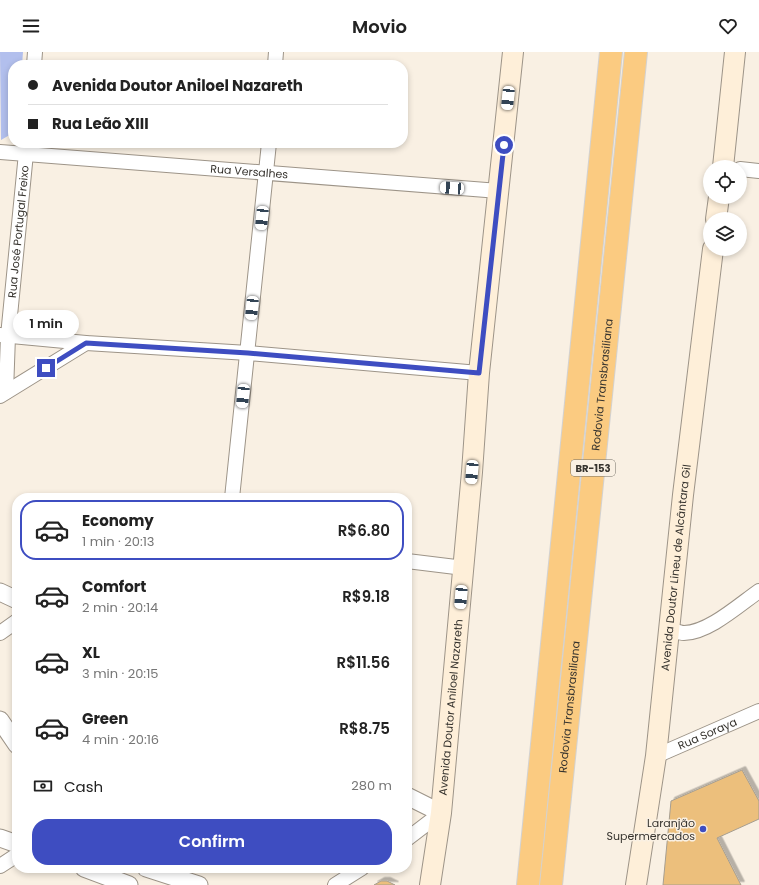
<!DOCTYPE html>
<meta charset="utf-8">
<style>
:root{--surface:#fff;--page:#f6f6f6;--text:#222;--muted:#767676;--line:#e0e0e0;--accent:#3e4dc1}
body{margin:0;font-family:Poppins,sans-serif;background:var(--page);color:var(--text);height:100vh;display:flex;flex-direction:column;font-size:15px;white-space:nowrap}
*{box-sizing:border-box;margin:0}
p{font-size:13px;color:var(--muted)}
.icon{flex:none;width:22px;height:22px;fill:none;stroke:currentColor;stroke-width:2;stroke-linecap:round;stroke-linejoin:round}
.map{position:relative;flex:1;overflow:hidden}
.panel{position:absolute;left:12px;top:441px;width:400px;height:380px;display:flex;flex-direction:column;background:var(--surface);border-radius:16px;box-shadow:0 2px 6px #0003}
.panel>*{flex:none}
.hud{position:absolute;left:8px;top:8px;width:400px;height:88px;border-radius:16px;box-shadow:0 2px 6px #0003;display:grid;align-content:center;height:88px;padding:0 20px;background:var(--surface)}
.buttons{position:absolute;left:703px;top:108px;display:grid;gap:8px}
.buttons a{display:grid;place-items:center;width:44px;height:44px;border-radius:50%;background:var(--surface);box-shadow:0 2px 6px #0003;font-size:20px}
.end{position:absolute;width:18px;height:18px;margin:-9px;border:5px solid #3e4dc1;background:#fff;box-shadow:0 0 0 2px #fff}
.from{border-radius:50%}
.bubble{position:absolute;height:28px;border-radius:14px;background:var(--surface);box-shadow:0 2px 6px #0003;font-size:13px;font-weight:600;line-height:28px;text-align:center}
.car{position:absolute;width:12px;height:24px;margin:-12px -6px;border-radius:5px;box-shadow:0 0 3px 1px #0007;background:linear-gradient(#fff 24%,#345 0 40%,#fff 0 76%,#345 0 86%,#fff 0)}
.hud b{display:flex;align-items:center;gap:14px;height:38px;font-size:15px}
.hud b+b{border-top:1px solid var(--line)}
.hud i{width:10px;height:10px;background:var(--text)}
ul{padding:7px 0 0;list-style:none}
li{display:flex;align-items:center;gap:12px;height:60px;margin:0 8px 6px;padding:0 12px;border:2px solid transparent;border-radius:16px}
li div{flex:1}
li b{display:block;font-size:15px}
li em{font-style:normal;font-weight:600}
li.current{border-color:var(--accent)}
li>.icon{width:36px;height:36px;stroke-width:1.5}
.pay{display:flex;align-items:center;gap:10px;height:44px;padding:0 20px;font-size:15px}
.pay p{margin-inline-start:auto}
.action{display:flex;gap:8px;margin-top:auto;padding:8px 20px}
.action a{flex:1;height:46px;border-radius:16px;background:var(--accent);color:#fff;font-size:16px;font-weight:600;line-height:46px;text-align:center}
header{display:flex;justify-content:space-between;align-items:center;height:52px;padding:0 20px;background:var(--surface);font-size:18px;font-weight:600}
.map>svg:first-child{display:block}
.green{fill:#b2bfed}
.building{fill:#ecbf7b;stroke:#a69e91;filter:url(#shadow)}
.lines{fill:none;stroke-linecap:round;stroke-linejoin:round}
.minor-casing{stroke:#9d9488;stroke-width:16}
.tertiary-casing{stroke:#9d9488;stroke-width:19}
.secondary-casing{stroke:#9d9488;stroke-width:22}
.motorway-casing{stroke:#d3d2d1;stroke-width:24}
.minor{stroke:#fff;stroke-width:14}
.tertiary{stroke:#fff;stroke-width:17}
.secondary{stroke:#feefd9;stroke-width:20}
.motorway{stroke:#fbcb81;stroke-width:22}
.route{stroke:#3e4dc1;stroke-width:5}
.poi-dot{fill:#3e4dc1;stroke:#f9f0e3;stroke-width:1.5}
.labels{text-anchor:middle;stroke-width:3;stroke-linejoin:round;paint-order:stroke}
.shield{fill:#f9f0e3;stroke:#706c64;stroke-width:1}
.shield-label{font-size:10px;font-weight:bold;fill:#36332e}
.street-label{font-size:11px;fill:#36332e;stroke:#f9f0e3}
.poi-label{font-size:11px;fill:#36332e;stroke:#f9f0e3;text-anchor:end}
</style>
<header><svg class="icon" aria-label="menu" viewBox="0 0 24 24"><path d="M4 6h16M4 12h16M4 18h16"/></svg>Movio<svg class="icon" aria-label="heart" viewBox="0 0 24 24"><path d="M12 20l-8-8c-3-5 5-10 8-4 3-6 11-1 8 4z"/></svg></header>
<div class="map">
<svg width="759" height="833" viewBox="0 0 759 833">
<defs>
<filter id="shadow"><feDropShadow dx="3.5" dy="-3.5" stdDeviation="0" flood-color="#0004"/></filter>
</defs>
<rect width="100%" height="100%" fill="#f9f0e3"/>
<!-- green -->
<path class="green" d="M0 0H23L22 13H13V81L1 88Z"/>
<!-- building -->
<path class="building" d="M742 718 759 749V767L717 786 741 833H663L671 749Z
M381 829H387L395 833H374Z"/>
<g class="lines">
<!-- minor casing -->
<g class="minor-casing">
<g id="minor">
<path d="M34 13 35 0"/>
<path d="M275 13 276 0"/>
<path id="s1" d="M0 100 499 139"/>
<path d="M740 117 759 119"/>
<path d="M0 283 86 291 248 301 479 321"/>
<path id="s2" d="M6 340 8 284 27 91"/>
<path d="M0 344 86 291"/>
<path d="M232 446 269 91"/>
<path d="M407 509 464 516"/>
<path d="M669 577C674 578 679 581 684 581 708 581 739 553 759 539"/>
<path d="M0 581 17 569"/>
<path id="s3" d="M656 704 759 659"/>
<path d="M407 787 441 761"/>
<path d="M0 814 17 803"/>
<path d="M335 833 362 816"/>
</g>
</g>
<!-- tertiary casing -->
<g class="tertiary-casing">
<path id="tertiary" d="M0 540 17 548
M0 668 17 693
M407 744 441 761
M0 786 17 792
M84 816 129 833
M146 816 199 833"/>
</g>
<!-- secondary casing -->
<g class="secondary-casing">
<g id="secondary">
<path d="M723 115 735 0"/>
<path d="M716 167 719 145"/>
<path id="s4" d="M430 833 441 761 472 420 479 321 513 0"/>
<path id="s5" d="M636 833 656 704 683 443 713 197"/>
</g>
</g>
<!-- motorway casing -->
<g class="motorway-casing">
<g id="motorway">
<path d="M528 833 611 0"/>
<path id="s6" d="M551 833 636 0"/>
</g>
</g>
<!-- minor -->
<use href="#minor" class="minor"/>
<!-- tertiary -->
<use href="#tertiary" class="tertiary"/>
<!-- secondary -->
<use href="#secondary" class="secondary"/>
<!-- motorway -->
<use href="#motorway" class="motorway"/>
</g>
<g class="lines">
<!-- route -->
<path class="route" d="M46 316 86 291 248 301 479 321 504 93"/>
</g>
<!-- markers -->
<circle class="poi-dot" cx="703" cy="777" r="4"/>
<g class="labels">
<!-- shield labels -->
<rect class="shield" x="571" y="408" width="44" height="16" rx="3"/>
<g class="shield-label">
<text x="593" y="420">BR-153</text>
</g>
<!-- street labels -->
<g class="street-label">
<text dy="4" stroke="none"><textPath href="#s1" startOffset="250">Rua Versalhes</textPath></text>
<text dy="4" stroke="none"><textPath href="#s2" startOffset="161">Rua José Portugal Freixo</textPath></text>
<text dy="4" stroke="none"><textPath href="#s6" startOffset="503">Rodovia Transbrasiliana</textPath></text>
<text dy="4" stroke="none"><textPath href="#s5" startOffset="320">Avenida Doutor Lineu de Alcântara Gil</textPath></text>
<text dy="4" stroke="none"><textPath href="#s6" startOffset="179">Rodovia Transbrasiliana</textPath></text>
<text dy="4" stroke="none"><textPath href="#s4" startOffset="179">Avenida Doutor Aniloel Nazareth</textPath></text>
<text dy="4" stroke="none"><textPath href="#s3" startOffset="56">Rua Soraya</textPath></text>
</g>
<!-- poi labels -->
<g class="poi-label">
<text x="695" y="775">Laranjão<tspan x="695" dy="13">Supermercados</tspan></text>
</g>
</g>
</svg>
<div class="buttons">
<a><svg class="icon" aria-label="locate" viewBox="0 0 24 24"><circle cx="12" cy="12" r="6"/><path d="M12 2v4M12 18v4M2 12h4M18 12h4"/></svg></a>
<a><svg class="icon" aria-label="layers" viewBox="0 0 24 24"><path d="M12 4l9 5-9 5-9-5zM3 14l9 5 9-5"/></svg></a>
</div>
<i class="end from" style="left:504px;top:93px"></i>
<i class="end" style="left:46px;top:316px"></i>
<div class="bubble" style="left:13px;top:258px;width:66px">1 min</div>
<i class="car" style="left:508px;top:46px;rotate:186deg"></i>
<i class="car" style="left:452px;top:136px;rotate:274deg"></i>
<i class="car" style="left:262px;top:166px;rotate:186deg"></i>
<i class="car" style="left:252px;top:256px;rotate:186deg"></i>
<i class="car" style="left:243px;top:344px;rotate:186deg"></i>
<i class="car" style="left:472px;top:420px;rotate:185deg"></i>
<i class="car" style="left:461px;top:545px;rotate:185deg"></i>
<div class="hud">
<b><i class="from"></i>Avenida Doutor Aniloel Nazareth</b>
<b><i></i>Rua Leão XIII</b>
</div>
<section class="panel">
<ul>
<li class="current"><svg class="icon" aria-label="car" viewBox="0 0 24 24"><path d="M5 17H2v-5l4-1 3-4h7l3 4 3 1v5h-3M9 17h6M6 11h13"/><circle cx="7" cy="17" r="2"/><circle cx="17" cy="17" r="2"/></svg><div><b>Economy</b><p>1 min · 20:13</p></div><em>R$6.80</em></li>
<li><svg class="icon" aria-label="car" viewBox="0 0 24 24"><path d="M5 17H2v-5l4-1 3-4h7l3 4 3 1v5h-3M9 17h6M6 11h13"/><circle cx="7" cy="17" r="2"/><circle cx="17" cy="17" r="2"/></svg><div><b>Comfort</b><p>2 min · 20:14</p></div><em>R$9.18</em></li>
<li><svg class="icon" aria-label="car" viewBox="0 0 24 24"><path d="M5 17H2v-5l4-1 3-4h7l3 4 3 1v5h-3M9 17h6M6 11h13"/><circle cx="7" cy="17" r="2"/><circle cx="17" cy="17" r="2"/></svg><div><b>XL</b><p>3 min · 20:15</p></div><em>R$11.56</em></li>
<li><svg class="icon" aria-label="car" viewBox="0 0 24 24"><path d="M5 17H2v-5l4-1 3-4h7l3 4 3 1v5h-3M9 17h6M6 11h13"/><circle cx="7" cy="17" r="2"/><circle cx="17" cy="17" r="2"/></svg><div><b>Green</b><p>4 min · 20:16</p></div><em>R$8.75</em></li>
</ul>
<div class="pay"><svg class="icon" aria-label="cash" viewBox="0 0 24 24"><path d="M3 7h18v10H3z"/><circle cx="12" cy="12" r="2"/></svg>Cash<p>280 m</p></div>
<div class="action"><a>Confirm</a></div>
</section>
</div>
